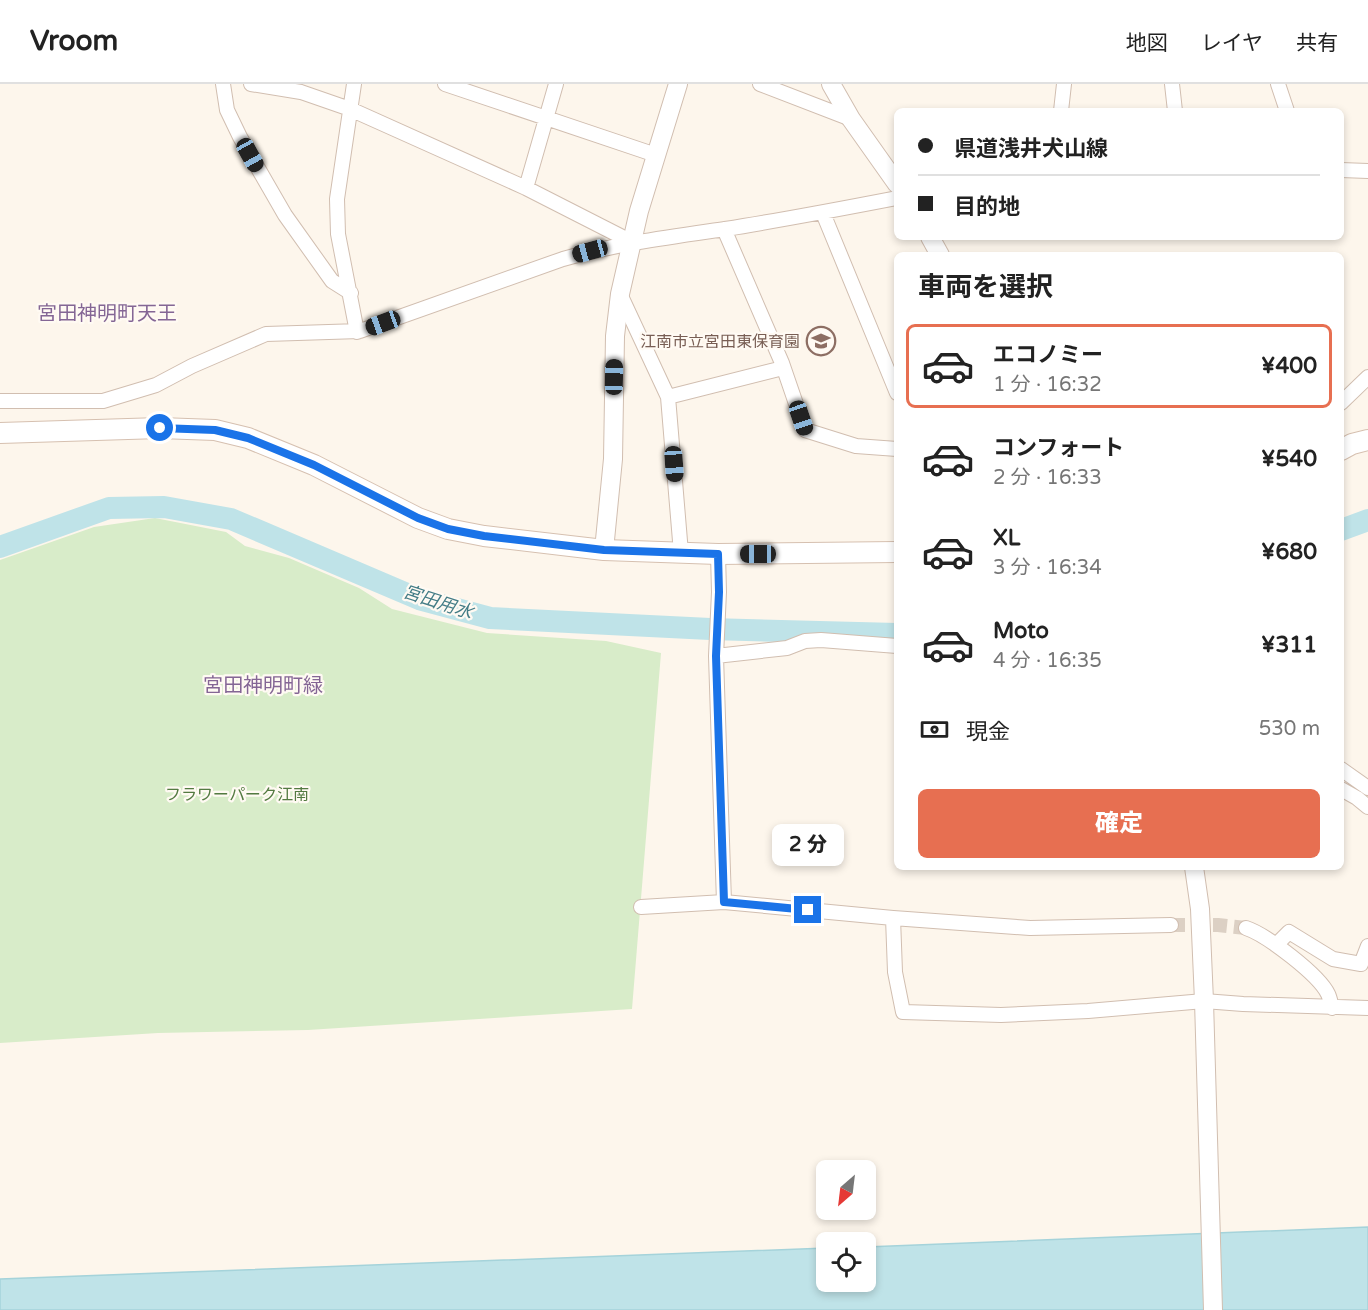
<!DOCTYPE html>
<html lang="ja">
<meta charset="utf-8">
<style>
:root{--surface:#fff;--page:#f2f2f2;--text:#222;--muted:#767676;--line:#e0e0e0;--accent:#e76f51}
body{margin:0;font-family:"Varela Round","Noto Sans JP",sans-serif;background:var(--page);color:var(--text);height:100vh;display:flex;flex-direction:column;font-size:22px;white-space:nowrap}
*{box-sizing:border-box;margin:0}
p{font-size:20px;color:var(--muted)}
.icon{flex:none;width:33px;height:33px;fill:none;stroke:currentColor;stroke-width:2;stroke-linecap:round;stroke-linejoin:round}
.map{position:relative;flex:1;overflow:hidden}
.drawer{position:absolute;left:894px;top:168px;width:450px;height:618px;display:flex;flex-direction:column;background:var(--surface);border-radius:9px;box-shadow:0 3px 9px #0003}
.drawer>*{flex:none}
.top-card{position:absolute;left:894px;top:24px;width:450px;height:132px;border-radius:9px;box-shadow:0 3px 9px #0003;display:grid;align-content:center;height:132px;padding:0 24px;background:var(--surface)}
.needle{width:39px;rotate:208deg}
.fabs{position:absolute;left:816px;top:1076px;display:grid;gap:12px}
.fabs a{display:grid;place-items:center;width:60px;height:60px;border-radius:9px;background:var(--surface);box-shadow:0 3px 9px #0003;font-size:30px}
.end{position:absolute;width:27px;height:27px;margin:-14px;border:8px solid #1a73e8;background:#fff;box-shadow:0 0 0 3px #fff}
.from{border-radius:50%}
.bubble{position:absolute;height:42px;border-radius:9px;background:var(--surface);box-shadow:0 3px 9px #0003;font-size:20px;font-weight:800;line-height:42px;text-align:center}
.car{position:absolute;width:18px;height:36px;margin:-18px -9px;border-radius:8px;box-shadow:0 0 4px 2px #0007;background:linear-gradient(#222 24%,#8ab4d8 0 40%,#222 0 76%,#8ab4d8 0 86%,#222 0)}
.top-card b{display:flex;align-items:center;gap:21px;height:57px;font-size:22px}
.top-card b+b{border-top:2px solid var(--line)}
.top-card i{width:15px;height:15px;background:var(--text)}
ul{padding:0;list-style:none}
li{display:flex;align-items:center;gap:18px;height:84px;margin:0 12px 9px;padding:0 12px;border:3px solid transparent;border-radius:9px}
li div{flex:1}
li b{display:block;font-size:22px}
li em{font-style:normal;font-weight:800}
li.on{border-color:var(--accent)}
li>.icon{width:54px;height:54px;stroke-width:1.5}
h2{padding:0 24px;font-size:27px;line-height:72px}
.pay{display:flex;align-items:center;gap:15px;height:66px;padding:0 24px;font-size:22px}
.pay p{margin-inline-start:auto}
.button{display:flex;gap:12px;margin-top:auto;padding:12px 24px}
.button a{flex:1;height:69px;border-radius:9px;background:var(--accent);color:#fff;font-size:24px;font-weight:800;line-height:69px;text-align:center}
header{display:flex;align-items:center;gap:36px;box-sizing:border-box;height:84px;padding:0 30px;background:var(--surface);border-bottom:2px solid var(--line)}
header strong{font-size:28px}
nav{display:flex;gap:33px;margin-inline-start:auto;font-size:21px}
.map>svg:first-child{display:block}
.green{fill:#d8ecc9}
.water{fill:#bfe3e8;stroke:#a5d3da;stroke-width:1.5}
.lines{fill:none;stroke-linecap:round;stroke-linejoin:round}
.river{stroke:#bfe3e8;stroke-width:22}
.minor-tunnel{stroke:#dcd0c4;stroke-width:14;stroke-dasharray:14 7;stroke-linecap:butt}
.minor-casing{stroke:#d1beb0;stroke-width:16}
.tertiary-casing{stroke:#d1beb0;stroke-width:20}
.secondary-casing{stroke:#d6c0b0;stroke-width:22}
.minor{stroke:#fff;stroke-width:14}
.tertiary{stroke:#fff;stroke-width:18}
.secondary{stroke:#fff;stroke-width:20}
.route{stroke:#1a73e8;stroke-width:8}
.labels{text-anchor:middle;stroke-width:4.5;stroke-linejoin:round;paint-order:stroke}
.education-label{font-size:16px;fill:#785e54;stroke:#fffaf3;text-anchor:end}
.park-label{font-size:16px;fill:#537a41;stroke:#fffaf3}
.water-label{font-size:18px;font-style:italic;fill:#437c86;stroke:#fffaf3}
.quarter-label{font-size:20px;fill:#846695;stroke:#fffaf3}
</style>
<header>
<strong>Vroom</strong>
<nav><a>地図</a><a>レイヤ</a><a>共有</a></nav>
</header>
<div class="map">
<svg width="1368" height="1226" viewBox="0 0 1368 1226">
<rect width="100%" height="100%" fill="#fdf6ec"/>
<!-- green -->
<path class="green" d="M155 434 226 448 245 462 289 474 359 504 392 525 487 549 606 557 661 569 632 925 308 946 158 949 0 959V476L94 443Z"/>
<!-- water -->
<path class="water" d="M1368 1143V1226H0V1195L826 1164V1197H866V1163Z"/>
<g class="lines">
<!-- river -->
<path class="river" d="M1341 446 1368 436
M0 463 109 424 164 423 231 435 419 515 490 534 710 545 897 550"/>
<!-- minor-tunnel -->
<path class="minor-tunnel" d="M1171 841H1218L1246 844"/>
<!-- minor casing -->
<g class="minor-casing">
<path id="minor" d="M223 0 227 26 240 53 285 131 332 197 351 209
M251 0 301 8 350 25 526 104 632 158
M354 0 337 115 338 150 357 248
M445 0 656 71
M760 0 851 35
M1172 0 1175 27
M1278 0 1287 27
M1061 27 1064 0
M1341 86 1368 87
M526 104 556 0
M823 129 897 309
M724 145 782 279 805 346 856 362 897 365
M620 210 668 313 681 469
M668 313 783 284
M0 317H103L156 301 192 282 266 250 360 247 563 175C616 160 670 153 725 145 783 136 840 125 897 114
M1341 319 1368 293
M718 470 719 508 716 572 724 818
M716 572 787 564 805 557 821 556 897 562
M1341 685 1368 704
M1341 705 1357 714 1368 723
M641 823 724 818 893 834 1030 844 1171 841
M893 834 895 888 903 928 1001 931 1088 927 1204 917 1243 920 1368 924
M1246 844C1267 851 1319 891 1328 910 1330 914 1331 920 1332 924
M1276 861 1289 848 1333 875 1361 880 1368 862"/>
</g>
<!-- tertiary casing -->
<g class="tertiary-casing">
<path id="tertiary" d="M831 0 851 35 897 100
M930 153 940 171
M604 466 613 375 615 252 620 210 639 127 678 0
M1194 783 1200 825 1204 917 1213 1226"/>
</g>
<!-- secondary casing -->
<g class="secondary-casing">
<path id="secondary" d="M0 349 160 344 215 346 248 354 314 381 418 434 448 445 484 452 604 466 718 470 897 468
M1341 366 1352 360 1368 356"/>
</g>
<!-- minor -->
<use href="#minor" class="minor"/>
<!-- tertiary -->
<use href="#tertiary" class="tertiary"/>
<!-- secondary -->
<use href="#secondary" class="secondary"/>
</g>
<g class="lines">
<!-- route -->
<path class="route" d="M160 344 215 346 248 354 314 381 418 434 448 445 484 452 604 466 718 470 719 508 716 572 724 818 808 826"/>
</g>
<!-- icons -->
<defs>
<g id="school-ring" transform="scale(1.5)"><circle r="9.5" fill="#fffaf3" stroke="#8d6e63" stroke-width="1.5"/><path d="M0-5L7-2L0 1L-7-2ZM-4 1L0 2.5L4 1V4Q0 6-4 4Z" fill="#8d6e63"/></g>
</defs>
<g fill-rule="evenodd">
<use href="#school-ring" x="821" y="257"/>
</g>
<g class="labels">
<!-- education labels -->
<g class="education-label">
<text x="800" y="263">江南市立宮田東保育園</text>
</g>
<!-- park labels -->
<g class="park-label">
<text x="237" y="716">フラワーパーク江南</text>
</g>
<!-- water labels -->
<g class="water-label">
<text transform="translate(438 518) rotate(18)" y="6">宮田用水</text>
</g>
<!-- quarter labels -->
<g class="quarter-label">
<text x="107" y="236">宮田神明町天王</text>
<text x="263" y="608">宮田神明町緑</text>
</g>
</g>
</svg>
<div class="fabs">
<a><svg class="needle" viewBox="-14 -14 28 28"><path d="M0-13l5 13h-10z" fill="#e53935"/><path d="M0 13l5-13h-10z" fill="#767676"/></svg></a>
<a><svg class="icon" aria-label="locate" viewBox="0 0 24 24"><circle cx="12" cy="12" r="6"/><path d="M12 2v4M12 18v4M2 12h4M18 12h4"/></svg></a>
</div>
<i class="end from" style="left:160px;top:344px"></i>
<i class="end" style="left:808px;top:826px"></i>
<div class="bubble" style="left:772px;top:740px;width:72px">2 分</div>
<i class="car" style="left:250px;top:71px;rotate:151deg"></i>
<i class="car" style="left:590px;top:167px;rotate:255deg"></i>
<i class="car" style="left:383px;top:239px;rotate:250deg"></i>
<i class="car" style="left:614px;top:293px;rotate:1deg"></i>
<i class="car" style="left:801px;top:334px;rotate:161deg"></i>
<i class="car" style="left:674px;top:380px;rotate:176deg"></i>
<i class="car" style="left:758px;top:470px;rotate:270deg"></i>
<div class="top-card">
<b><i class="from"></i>県道浅井犬山線</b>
<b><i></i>目的地</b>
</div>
<section class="drawer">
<h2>車両を選択</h2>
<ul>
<li class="on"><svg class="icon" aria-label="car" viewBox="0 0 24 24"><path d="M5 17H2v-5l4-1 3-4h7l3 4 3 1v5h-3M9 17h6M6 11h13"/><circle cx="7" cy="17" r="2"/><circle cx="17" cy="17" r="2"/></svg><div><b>エコノミー</b><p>1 分 · 16:32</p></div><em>¥400</em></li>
<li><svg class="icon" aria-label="car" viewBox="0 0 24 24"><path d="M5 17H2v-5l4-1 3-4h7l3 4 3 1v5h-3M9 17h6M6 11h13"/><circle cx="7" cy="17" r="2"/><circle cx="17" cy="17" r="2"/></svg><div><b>コンフォート</b><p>2 分 · 16:33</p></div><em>¥540</em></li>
<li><svg class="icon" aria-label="car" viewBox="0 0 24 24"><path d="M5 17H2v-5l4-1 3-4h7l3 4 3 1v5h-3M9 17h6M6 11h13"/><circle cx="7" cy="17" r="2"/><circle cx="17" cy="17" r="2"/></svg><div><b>XL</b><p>3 分 · 16:34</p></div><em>¥680</em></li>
<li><svg class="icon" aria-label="car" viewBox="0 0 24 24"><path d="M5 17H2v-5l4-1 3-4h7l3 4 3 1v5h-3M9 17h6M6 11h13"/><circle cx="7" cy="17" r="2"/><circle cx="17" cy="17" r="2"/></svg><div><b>Moto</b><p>4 分 · 16:35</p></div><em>¥311</em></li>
</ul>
<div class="pay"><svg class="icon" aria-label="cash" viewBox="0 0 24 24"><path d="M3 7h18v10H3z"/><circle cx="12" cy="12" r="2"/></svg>現金<p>530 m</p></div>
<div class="button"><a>確定</a></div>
</section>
</div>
